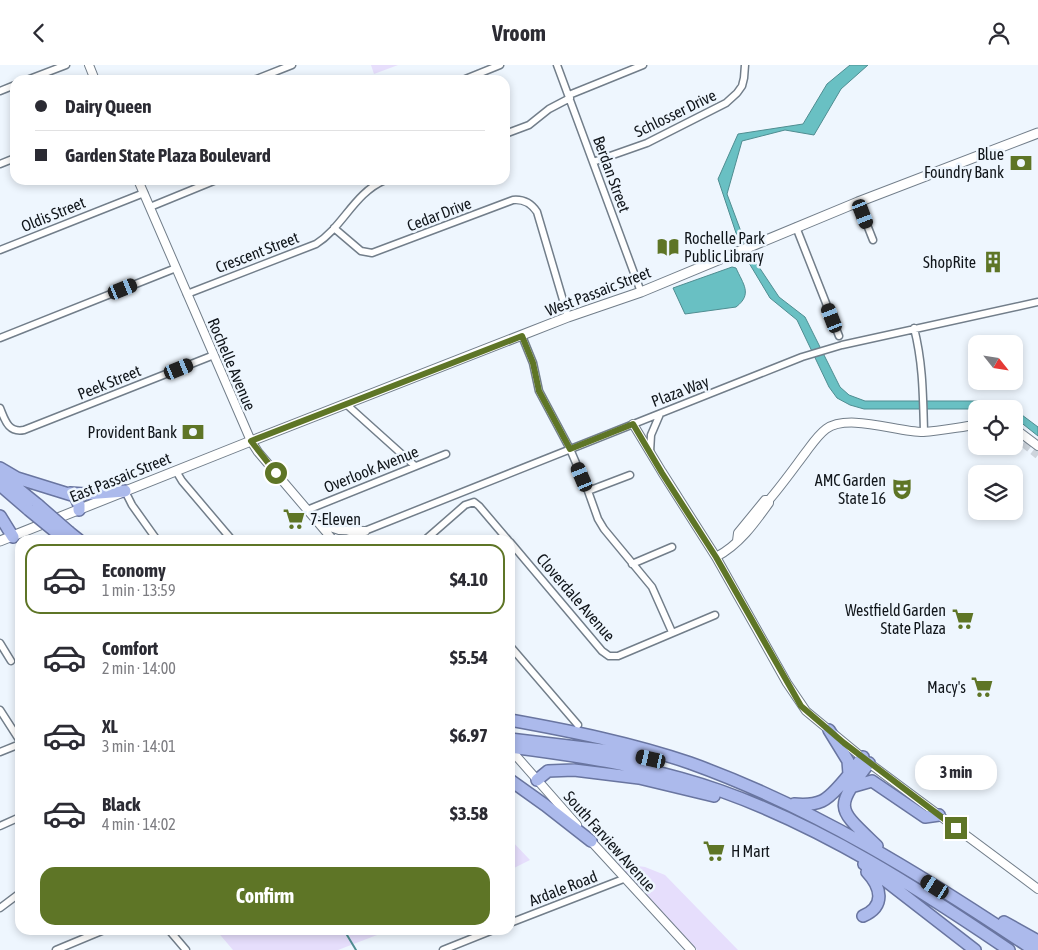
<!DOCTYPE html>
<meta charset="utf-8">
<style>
:root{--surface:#fff;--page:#f7f7f7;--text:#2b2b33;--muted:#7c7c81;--line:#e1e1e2;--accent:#5e7526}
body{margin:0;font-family:"Asap Condensed",sans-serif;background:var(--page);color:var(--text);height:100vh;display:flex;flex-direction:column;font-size:19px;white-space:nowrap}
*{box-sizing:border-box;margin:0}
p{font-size:16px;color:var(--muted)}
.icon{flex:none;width:28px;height:28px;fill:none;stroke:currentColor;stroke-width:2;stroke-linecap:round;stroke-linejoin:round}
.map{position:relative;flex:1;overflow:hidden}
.drawer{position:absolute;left:15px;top:470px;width:500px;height:400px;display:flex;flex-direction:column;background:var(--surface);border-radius:15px;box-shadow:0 2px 8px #0003}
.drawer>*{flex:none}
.guide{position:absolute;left:10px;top:10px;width:500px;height:110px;border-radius:15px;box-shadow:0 2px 8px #0003;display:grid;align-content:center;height:110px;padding:0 25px;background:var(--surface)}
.needle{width:32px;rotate:120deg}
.fabs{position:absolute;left:968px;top:270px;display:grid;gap:10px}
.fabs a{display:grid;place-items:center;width:55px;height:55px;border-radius:10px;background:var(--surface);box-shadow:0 2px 8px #0003;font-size:25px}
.end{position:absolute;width:22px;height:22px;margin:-11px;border:6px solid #5e7526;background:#fff;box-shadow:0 0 0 2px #fff}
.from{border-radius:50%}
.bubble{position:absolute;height:35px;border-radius:15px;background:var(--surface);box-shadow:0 2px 8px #0003;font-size:16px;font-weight:700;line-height:35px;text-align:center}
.car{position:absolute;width:15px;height:30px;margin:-15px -8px;border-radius:6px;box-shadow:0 0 4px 1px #0007;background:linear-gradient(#222 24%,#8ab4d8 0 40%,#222 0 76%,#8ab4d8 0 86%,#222 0)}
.guide b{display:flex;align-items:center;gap:18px;height:48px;font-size:19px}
.guide b+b{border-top:1px solid var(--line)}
.guide i{width:12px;height:12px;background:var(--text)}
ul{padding:9px 0 0;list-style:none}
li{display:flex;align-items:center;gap:15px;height:70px;margin:0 10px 8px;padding:0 15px;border:2px solid transparent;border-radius:15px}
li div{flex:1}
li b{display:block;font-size:19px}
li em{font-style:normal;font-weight:700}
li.on{border-color:var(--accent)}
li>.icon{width:45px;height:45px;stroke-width:1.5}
.cta{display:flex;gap:10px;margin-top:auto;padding:10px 25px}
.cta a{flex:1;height:58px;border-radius:15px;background:var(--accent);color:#fff;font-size:20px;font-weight:700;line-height:58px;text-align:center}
header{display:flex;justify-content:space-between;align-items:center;height:65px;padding:0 25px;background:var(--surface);font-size:22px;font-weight:700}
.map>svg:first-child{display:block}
.green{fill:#e6defc}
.water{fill:#69c0c3;stroke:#4f8d91}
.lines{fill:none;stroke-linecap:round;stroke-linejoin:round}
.stream{stroke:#4f8d91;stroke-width:2}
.tertiary-tunnel{stroke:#cdd4dc;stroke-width:8;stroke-dasharray:8 4;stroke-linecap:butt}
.minor-casing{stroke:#727e8a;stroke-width:9}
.tertiary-casing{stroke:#727e8a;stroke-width:10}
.secondary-casing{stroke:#727e8a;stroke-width:11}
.trunk-casing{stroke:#6975a0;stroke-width:14}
.minor{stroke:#fff;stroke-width:6}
.tertiary{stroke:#fff;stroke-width:8}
.secondary{stroke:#fff;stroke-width:9}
.trunk{stroke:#acbaec;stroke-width:11}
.trunk-bridge-casing{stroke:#6975a0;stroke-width:14;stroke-linecap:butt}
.trunk-bridge{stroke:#acbaec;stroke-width:11}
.route{stroke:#5e7526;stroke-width:6}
.labels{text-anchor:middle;stroke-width:5;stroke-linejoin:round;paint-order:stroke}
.street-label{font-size:16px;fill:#11161b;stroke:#eef6fe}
.poi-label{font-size:16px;fill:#11161b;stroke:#eef6fe;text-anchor:end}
</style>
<header><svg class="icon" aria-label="back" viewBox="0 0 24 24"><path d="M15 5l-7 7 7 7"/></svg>Vroom<svg class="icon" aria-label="person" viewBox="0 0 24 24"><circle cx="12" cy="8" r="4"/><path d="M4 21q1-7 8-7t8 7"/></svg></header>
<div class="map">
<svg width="1038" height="885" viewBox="0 0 1038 885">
<rect width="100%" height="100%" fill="#eef6fe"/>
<!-- green -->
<path class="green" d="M371 0H398L374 9Z
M510 774 530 795 510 805Z
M617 798 645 802 665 810 738 885H697Z
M216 865H390L338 885H233Z"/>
<!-- water -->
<path class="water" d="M850 0H868L841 24 814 70 785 65 742 76 727 129 743 172 738 174 718 114 738 69 803 59 827 19Z
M755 196 779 232 805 252 840 322 849 330 865 336H992L1013 344H864L850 340 837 333 829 322 797 255 770 233 749 198Z
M732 202 736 203C743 219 753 229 736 242L685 249 673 223Z
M1014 344 1038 362V371L1014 352Z"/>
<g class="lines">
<!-- stream -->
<path class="stream" d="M741 173 744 180
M747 186 753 198
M344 865 356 885"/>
<!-- tertiary-tunnel -->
<path class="tertiary-tunnel" d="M1014 371 1038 390"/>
<!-- minor casing -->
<g class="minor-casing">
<path id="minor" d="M557 0 641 227
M27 15 66 0
M254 15 292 0
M463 15 500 0
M0 26 15 20
M569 30 643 0
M505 69 529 60 549 44 570 33
M593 97 647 78 726 38 737 28 742 21 744 13 745 0
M0 99 15 93
M858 137 873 175
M150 142 216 115
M796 162 839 271
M334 163 361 186 372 188 513 135C524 134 531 138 537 147L568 252
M0 185 144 128
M187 229 316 179C343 162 354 128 385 115
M914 263C923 298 923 331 924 367
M522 271 533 298 539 326 570 384 588 426 598 454 604 464 652 522 672 567
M0 273 176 203
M346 339 415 401
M0 343C5 355 8 368 24 365L214 290
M650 387 651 370 660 349
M176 406 182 416 232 475
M125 426 132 440 157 475
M588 426 630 410
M307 445 446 389
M342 475 802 292 842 280 1038 237
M425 475 465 440 474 437 479 441 508 475
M510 477 602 586 609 591H618L715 550
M632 499 672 482
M0 578 11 596
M510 581 578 660
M0 645 20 676
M0 687 20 679
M0 761 20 752
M0 843 20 828
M510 858 626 813
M169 865 186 885
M56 885 104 865
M443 885 493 865"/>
</g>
<!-- tertiary casing -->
<g class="tertiary-casing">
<path id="tertiary" d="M89 0 95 15
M138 115 251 376 258 387 333 475
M633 359 662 407 716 492C739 480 754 459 769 438V435C782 420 794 403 806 387 812 379 818 370 826 364 848 348 897 367 923 367 941 366 959 362 976 360
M1014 363 1038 381
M321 459 339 465 365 466
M737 476 738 468 765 435H769
M716 492 787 618 806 646 869 698 1038 824
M510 684 577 760
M589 774 691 885"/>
</g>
<!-- secondary casing -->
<g class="secondary-casing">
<path id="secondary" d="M0 476 251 376 568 252 641 227 858 137 1038 68"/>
</g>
<!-- trunk casing -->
<g class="trunk-casing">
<path id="trunk" d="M0 403 17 413 75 431 79 440V445
M1 410 38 440
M0 420 29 445
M70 428 85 429 125 426
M0 451 13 472
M69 467 79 475
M510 655C571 666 631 678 690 698 813 742 925 812 1034 885
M829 665 848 696 849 709
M510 674 602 685 658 696
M510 682C581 691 653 702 721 726 825 763 919 824 1009 885
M869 698C834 744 836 742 877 781
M510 715 545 740 591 776
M537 715 548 706 574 705 639 713 714 731
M851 722 872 716 925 752 939 750
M794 739C804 740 813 740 822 736 835 730 853 704 863 692
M864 799 975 885
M863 851C886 841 881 822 867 807
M1004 857 1038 876"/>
</g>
<!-- minor -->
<use href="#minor" class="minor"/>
<!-- tertiary -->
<use href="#tertiary" class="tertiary"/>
<!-- secondary -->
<use href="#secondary" class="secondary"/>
<!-- trunk -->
<use href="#trunk" class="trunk"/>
<!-- trunk-bridge casing -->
<g class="trunk-bridge-casing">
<path id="trunk-bridge" d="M38 440 69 467
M29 445 62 472"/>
</g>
<!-- trunk-bridge -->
<use href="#trunk-bridge" class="trunk-bridge"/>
</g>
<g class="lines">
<!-- route -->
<path class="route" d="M276 408 251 376 522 271 533 298 539 326 570 384 633 359 662 408 716 492 801 641 844 678 956 763"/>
</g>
<!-- icons -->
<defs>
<g id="bank-bare" transform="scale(1.725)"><path d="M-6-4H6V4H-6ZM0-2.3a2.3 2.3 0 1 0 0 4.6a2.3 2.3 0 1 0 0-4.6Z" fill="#5e7526" stroke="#eef6fe" stroke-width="2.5" paint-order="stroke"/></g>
<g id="library-bare" transform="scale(1.725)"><path d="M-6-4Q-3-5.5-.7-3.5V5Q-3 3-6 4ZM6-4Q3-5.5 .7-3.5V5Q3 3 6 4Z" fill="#5e7526" stroke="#eef6fe" stroke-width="2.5" paint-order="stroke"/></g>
<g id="building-bare" transform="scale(1.725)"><path d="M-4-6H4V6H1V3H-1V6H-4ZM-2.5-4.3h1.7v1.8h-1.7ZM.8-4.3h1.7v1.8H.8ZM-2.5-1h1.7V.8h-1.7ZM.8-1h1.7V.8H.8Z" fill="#5e7526" stroke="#eef6fe" stroke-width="2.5" paint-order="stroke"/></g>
<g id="theatre-bare" transform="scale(1.725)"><path d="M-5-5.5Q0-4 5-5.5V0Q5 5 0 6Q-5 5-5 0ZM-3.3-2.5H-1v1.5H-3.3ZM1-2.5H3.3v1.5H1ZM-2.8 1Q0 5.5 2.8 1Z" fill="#5e7526" stroke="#eef6fe" stroke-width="2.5" paint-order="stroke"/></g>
<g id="supermarket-bare" transform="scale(1.725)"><path d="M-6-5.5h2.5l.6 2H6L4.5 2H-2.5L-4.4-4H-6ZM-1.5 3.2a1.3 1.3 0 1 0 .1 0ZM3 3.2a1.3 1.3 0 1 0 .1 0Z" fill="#5e7526" stroke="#eef6fe" stroke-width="2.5" paint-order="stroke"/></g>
</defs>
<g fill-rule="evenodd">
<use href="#bank-bare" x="1021" y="98"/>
<use href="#library-bare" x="668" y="182"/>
<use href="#building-bare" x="993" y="197"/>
<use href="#bank-bare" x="193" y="367"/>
<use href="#theatre-bare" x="902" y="424"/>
<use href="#supermarket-bare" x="294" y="454"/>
<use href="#supermarket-bare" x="963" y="554"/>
<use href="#supermarket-bare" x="982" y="622"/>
<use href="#supermarket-bare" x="714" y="786"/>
</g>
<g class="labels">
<!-- street labels -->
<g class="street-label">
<text transform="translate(675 48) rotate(-26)" y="6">Schlosser Drive</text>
<text transform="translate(612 109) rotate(70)" y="6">Berdan Street</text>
<text transform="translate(53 149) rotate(-22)" y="6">Oldis Street</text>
<text transform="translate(439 149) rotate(-21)" y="6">Cedar Drive</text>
<text transform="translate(257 187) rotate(-21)" y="6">Crescent Street</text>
<text transform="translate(598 226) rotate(-21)" y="6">West Passaic Street</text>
<text transform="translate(232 299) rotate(67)" y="6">Rochelle Avenue</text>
<text transform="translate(109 317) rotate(-22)" y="6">Peek Street</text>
<text transform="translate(680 326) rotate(-21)" y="6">Plaza Way</text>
<text transform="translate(371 404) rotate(-22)" y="6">Overlook Avenue</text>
<text transform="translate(120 412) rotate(-22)" y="6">East Passaic Street</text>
<text transform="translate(576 532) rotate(49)" y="6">Cloverdale Avenue</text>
<text transform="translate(610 776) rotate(48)" y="6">South Farview Avenue</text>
<text transform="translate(563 823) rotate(-21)" y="6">Ardale Road</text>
</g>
<!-- poi labels -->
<g class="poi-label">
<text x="1004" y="95">Blue<tspan x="1004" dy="18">Foundry Bank</tspan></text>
<text x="684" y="179" text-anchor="start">Rochelle Park<tspan x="684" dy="18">Public Library</tspan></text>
<text x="976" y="203">ShopRite</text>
<text x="177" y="373">Provident Bank</text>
<text x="886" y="421">AMC Garden<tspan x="886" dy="18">State 16</tspan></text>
<text x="310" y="460" text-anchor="start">7-Eleven</text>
<text x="946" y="551">Westfield Garden<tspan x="946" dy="18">State Plaza</tspan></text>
<text x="966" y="628">Macy's</text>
<text x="731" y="792" text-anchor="start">H Mart</text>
</g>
</g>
</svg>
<div class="fabs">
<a><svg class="needle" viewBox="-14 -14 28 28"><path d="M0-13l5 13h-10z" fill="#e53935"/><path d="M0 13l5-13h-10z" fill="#7c7c81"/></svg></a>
<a><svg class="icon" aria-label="locate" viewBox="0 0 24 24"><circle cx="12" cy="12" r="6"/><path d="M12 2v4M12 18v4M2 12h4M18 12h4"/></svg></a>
<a><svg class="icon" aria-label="layers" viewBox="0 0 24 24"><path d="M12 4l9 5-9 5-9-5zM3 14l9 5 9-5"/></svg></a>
</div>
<i class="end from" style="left:276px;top:408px"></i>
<i class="end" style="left:956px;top:763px"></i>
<div class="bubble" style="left:915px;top:690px;width:82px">3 min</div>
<i class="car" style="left:863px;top:149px;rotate:159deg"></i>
<i class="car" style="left:123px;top:224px;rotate:68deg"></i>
<i class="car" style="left:832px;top:253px;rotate:339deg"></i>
<i class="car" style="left:179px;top:304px;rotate:68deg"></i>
<i class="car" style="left:582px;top:412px;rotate:337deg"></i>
<i class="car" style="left:651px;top:694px;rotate:283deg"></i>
<i class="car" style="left:935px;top:822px;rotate:303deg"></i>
<div class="guide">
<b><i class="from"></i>Dairy Queen</b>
<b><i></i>Garden State Plaza Boulevard</b>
</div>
<section class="drawer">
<ul>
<li class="on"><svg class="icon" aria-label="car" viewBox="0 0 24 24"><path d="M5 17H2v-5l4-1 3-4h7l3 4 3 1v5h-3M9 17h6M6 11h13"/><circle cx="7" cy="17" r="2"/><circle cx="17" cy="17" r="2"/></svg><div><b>Economy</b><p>1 min · 13:59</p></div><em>$4.10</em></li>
<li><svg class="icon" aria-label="car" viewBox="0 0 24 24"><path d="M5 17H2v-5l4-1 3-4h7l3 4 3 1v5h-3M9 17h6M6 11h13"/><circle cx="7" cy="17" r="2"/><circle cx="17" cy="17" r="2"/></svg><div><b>Comfort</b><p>2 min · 14:00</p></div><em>$5.54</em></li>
<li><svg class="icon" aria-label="car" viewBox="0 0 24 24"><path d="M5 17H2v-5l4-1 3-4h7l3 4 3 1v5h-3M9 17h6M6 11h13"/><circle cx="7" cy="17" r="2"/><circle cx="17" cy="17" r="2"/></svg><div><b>XL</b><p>3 min · 14:01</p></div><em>$6.97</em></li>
<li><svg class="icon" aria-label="car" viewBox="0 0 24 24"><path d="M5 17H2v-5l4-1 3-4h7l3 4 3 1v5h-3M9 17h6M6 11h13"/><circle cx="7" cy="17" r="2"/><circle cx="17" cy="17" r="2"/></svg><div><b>Black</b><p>4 min · 14:02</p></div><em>$3.58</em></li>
</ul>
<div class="cta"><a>Confirm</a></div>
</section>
</div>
